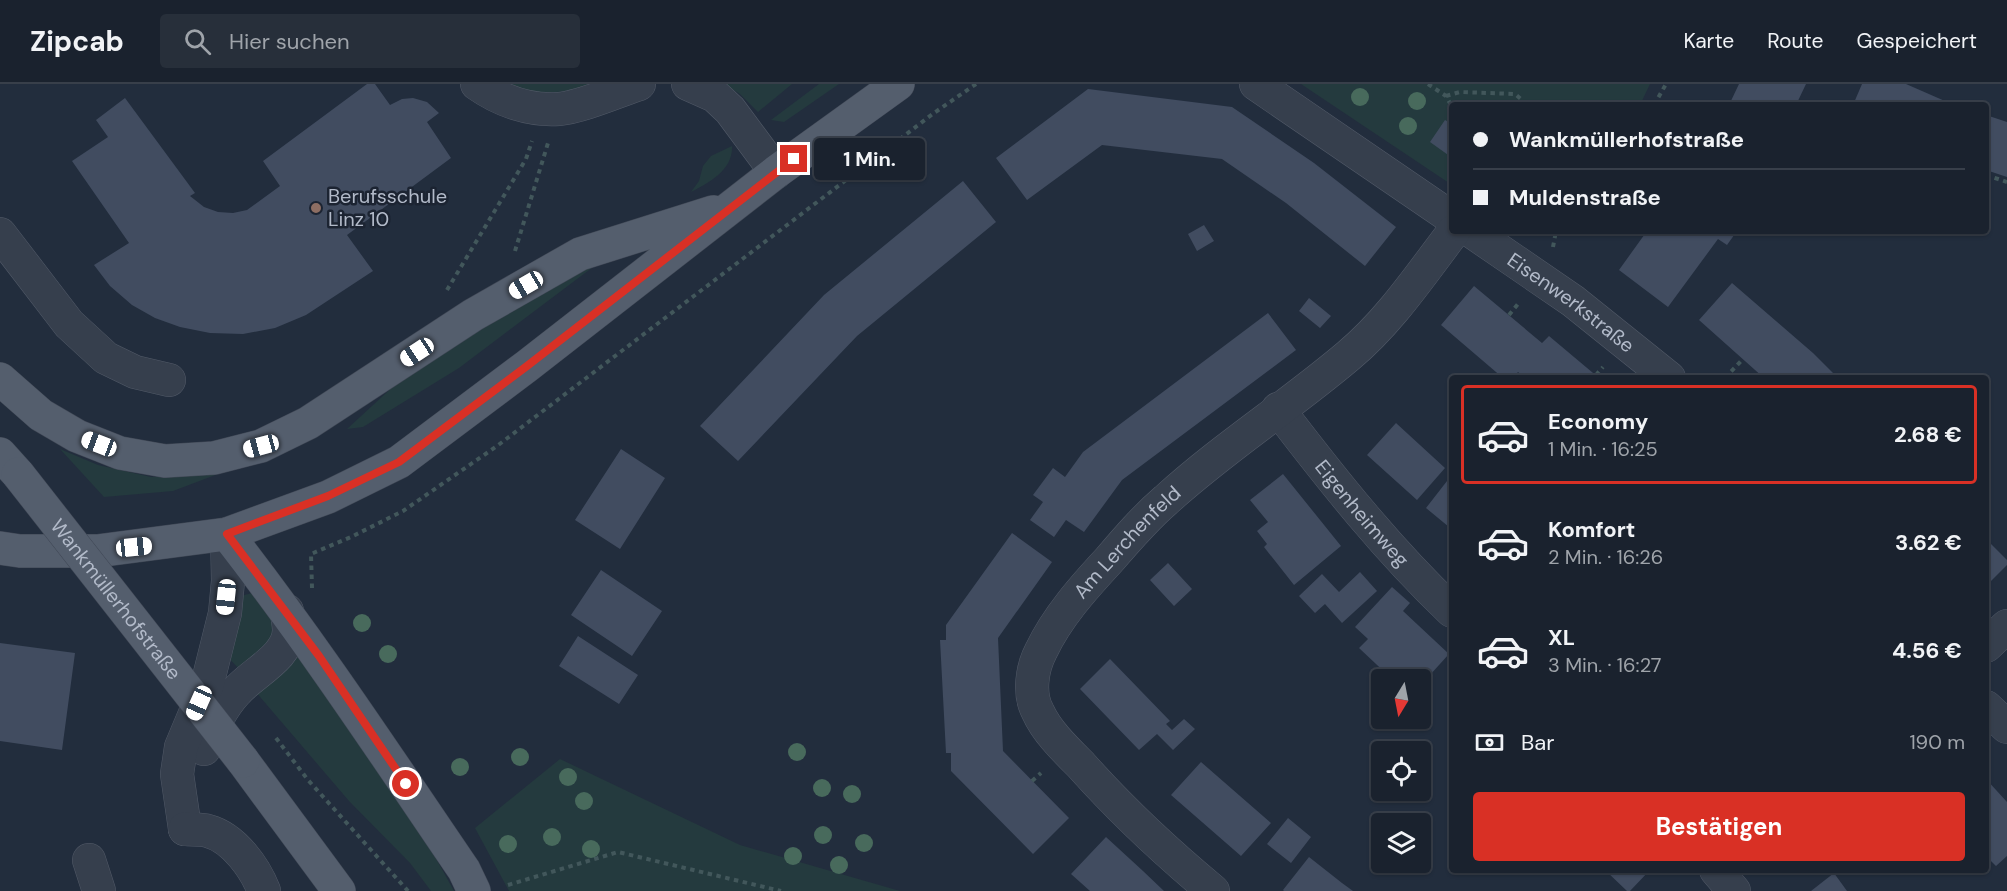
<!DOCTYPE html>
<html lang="de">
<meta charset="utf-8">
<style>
:root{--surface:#1a222e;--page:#272f3a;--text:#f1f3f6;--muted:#9fa4aa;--line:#383f4a;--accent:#d93025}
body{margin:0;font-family:"DM Sans",sans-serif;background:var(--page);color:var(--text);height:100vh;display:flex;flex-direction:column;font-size:22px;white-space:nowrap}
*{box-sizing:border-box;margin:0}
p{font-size:20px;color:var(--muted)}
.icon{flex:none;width:33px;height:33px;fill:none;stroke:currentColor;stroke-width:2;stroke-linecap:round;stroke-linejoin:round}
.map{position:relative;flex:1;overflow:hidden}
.side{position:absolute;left:1449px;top:291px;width:540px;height:498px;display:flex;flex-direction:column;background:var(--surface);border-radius:6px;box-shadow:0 2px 4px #0004,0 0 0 2px var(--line)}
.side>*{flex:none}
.top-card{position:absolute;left:1449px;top:18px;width:540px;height:132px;border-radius:6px;box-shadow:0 2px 4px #0004,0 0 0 2px var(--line);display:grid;align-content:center;height:132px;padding:0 24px;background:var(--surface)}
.needle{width:39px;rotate:190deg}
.tools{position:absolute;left:1371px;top:585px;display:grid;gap:12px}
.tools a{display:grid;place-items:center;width:60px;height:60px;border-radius:6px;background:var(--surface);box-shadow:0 2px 4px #0004,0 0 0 2px var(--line);font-size:30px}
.end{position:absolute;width:27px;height:27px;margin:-14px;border:8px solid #d93025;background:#fff;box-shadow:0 0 0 3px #fff}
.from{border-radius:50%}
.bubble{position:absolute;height:42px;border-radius:6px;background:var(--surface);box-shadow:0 2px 4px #0004,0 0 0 2px var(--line);font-size:20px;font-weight:700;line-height:42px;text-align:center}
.car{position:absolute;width:18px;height:36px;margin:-18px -9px;border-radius:8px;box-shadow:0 0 4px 2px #0007;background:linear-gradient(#fff 24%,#345 0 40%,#fff 0 76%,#345 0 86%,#fff 0)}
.top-card b{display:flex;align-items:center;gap:21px;height:57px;font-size:22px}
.top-card b+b{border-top:2px solid var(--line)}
.top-card i{width:15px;height:15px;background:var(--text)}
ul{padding:10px 0 0;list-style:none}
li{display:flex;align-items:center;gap:18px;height:99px;margin:0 12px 9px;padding:0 12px;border:3px solid transparent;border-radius:6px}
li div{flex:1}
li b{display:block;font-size:22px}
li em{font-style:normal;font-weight:700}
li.on{border-color:var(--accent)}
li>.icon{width:54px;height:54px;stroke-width:1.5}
.pay{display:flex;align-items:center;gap:15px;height:66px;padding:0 24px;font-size:22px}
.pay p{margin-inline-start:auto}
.cta{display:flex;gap:12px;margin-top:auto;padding:12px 24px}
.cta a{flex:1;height:69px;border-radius:6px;background:var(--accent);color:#fff;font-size:24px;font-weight:700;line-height:69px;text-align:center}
header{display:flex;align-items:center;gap:36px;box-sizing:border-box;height:84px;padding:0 30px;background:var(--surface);border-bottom:2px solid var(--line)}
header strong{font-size:28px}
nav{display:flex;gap:33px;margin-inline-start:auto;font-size:21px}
.search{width:420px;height:54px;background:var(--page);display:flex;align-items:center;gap:15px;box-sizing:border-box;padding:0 21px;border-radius:6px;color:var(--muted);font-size:22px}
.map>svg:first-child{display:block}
.green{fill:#243a3e}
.building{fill:#414c60}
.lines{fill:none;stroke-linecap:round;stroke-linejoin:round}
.minor-casing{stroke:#525a68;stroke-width:34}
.major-casing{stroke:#404856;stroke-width:34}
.path{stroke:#42575b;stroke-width:4;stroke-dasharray:4.5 4.5;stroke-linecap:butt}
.minor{stroke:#363f4d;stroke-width:33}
.major{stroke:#545e6d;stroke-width:33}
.major-bridge-casing{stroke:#404856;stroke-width:34;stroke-linecap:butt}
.major-bridge{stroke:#545e6d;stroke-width:33}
.tree{fill:#486a5c}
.route{stroke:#d93025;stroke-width:8}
.education-dot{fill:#8d6e63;stroke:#1c2432;stroke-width:2}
.labels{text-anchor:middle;stroke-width:5;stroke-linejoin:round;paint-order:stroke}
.poi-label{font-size:20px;fill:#b2bac9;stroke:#1c2432;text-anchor:start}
.street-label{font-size:20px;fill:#b2bac9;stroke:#1c2432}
</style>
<header>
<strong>Zipcab</strong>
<div class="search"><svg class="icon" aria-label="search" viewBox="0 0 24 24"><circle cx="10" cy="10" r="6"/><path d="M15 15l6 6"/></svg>Hier suchen</div>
<nav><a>Karte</a><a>Route</a><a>Gespeichert</a></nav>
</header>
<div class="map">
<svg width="2007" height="807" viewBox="0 0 2007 807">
<rect width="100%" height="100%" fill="#222d3d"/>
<!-- green -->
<path class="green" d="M507 0H595C567 9 534 13 507 0Z
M724 0H792L758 28 740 10Z
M819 0H839L784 38 771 36Z
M1301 0H1650L1640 21H1452V101Z
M732 62C733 86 710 98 691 108L699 97 703 82 711 72Z
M605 174 459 284 363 343 347 345 410 287 497 231Z
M60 365 98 381 151 393 218 390 173 407 104 413Z
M252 509 277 543 267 562 240 586 225 570 241 512Z
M295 569C354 644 409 723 454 807H431L410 779 349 717 255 607Z
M560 675 740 761 900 807H509L475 744Z"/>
<!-- building -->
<path class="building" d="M367 0H375L390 21 402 15 413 14 427 18 439 29 427 38 451 74 347 151 373 187 306 231 275 244 243 250 210 249 180 243 155 234 132 221 110 202 94 181 129 159 72 77 108 53 96 36 125 14 195 109 190 112 204 123 218 128 233 129 247 126 280 102 263 77Z
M1739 0H1806L1796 21H1729Z
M1862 0H1906L1954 21H1853Z
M1088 5 1232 23 1314 79 1396 143 1365 182 1286 119 1222 75 1102 61 1027 116 996 74Z
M1986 31 2007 38V93L1986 86Z
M1445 36 1452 40 1451 73 1430 58Z
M963 97 996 138 857 252 738 377 700 342 824 211Z
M1204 141 1214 157 1197 167 1188 150Z
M1647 147H1737L1727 161 1718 155 1668 223 1619 186Z
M1732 199 1813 269 1838 294H1764L1699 236Z
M1474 202 1542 259 1549 252 1599 294H1525L1518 288 1513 294H1503L1441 241Z
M1309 214 1331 232 1320 244 1299 227Z
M1268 229 1296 266 1122 396 1084 448 1066 436 1054 453 1030 436 1043 418 1033 411 1053 384 1065 393 1083 368Z
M1396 339 1445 384 1417 416 1367 371Z
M621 365 665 394 620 465 575 436Z
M1283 390 1341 462 1294 501 1264 463 1267 460 1257 447 1268 438 1250 416Z
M1447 397 1452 401V439L1449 443 1426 424Z
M1012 449 1052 478 998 554 1003 667 1069 734 1033 770 951 687V669H946L940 556H946V541Z
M1986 455 2007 476V481L1986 502Z
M1168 479 1192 505 1174 522 1150 496Z
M601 486 662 527 632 572 571 531Z
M1360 488 1377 507 1342 539 1325 520 1315 529 1299 512 1322 490 1339 508Z
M1392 503 1410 519 1403 527 1449 570 1420 602V596H1414L1407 590 1402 596H1393L1359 564 1368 555 1355 543Z
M578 552 638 591 619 620 559 582Z
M0 559 75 569 62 666 0 657Z
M1110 575 1170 637 1166 640 1172 646 1184 635 1195 645 1173 666 1157 650 1139 666 1080 605Z
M1201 678 1271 739 1241 772 1171 711Z
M1986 695 2007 718V772L1996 782 1986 772Z
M1288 734 1311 753 1291 779 1267 760Z
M1106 753 1143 787 1164 807H1090L1071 790Z
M1309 773 1342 799 1353 807H1284L1283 806Z
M1605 786H1650L1630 807H1627Z
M1834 789 1847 807H1811Z"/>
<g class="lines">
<!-- minor casing -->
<g class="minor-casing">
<g id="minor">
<path d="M477 0C501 17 530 27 559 25 581 23 618 7 639 0"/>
<path d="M688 0 715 12 730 26 776 88"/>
<path d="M1256 0 1452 134"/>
<path id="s1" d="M1471 147 1573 217 1669 294"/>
<path d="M0 150 69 240 106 274 135 288 169 296"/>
<path id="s2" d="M1278 325C1333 397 1387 465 1452 527"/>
<path d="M1986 562 2007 542"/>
<path d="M1986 623 2007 643"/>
<path d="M204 665C211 646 222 623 236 608 252 589 289 573 289 546 289 539 287 533 287 527"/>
<path d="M185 745 177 690 181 663 207 601 225 529 228 497 227 450"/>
<path d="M185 745C192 746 201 745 208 747 234 754 255 784 264 807"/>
<path d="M89 776 99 807"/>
<path d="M1716 786 1734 807"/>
<path id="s3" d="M1213 807C1166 768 1122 727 1081 681 1066 666 1047 648 1038 628 1028 610 1032 584 1041 567 1057 533 1084 503 1109 476 1127 455 1145 434 1166 416 1223 364 1289 322 1348 272 1390 237 1421 190 1454 147"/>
</g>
</g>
<!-- major casing -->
<g class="major-casing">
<path id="major" d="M0 295 41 331 77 352 120 369 165 377 214 374 261 362 308 339 473 231 580 170 713 128
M0 370 18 390
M227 450C312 559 387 673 464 786L474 807
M0 464 20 467H97L227 450 328 413 399 378 527 282 776 88 898 0
M243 677 339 807"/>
</g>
<!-- path -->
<path class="path" d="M1428 0 1446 12 1452 23
M1446 12 1460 8 1515 10 1528 21
M1654 21 1666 0
M1986 91 2007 98
M1553 163 1556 147
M515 167 548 59
M447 206 526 75 532 57
M1509 231 1518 220
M1596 291 1603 283
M1725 294 1743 275
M312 504 311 470 351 453 403 427 497 362 934 29 976 0
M276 654 308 696 408 807
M1032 697 1041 689
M508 801 618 768 781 807"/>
<!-- minor -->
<use href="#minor" class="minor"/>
<!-- major -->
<use href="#major" class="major"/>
<!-- major-bridge casing -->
<g class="major-bridge-casing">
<g id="major-bridge">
<path id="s4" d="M18 390 243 677"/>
</g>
</g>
<!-- major-bridge -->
<use href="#major-bridge" class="major-bridge"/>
</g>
<!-- trees -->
<g class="tree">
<circle cx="1360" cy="13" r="9"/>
<circle cx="1417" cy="17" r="9"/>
<circle cx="1408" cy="42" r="9"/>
<circle cx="362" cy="539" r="9"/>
<circle cx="388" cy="570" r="9"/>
<circle cx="797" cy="668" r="9"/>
<circle cx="520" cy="673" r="9"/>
<circle cx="460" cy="683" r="9"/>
<circle cx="568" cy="693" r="9"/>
<circle cx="822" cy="704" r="9"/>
<circle cx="852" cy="710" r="9"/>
<circle cx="584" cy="717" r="9"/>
<circle cx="823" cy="751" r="9"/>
<circle cx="552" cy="753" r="9"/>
<circle cx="864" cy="759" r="9"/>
<circle cx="508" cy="760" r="9"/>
<circle cx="591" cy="765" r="9"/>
<circle cx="793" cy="772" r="9"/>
<circle cx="839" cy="781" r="9"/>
</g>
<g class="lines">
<!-- route -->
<path class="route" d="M406 700 319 572 227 450 328 412 399 378 527 282 794 75"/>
</g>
<!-- markers -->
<circle class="education-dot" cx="316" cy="124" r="6"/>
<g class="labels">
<!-- poi labels -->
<g class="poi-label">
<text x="328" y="119">Berufsschule<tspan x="328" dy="23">Linz 10</tspan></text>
</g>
<!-- street labels -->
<g class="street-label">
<text dy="7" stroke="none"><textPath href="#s1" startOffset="123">Eisenwerkstraße</textPath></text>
<text dy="7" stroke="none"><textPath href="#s2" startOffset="134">Eigenheimweg</textPath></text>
<text dy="7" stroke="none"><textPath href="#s3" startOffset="454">Am Lerchenfeld</textPath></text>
<text dy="7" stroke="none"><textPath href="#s4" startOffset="159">Wankmüllerhofstraße</textPath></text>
</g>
</g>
</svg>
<div class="tools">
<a><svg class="needle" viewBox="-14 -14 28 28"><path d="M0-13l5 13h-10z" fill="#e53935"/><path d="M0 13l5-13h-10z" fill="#9fa4aa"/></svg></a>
<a><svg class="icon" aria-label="locate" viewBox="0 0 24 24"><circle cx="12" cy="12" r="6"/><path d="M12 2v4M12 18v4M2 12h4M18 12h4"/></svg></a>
<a><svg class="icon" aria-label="layers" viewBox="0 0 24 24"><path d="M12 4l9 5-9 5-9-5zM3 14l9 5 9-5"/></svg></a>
</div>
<i class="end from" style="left:406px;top:700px"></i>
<i class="end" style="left:794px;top:75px"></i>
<div class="bubble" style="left:814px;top:54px;width:111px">1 Min.</div>
<i class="car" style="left:526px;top:201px;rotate:240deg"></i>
<i class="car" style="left:417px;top:268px;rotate:237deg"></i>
<i class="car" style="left:99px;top:360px;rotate:291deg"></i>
<i class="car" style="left:261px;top:362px;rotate:255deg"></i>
<i class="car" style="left:134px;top:463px;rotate:84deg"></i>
<i class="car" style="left:226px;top:513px;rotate:186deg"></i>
<i class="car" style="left:199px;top:619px;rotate:204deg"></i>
<div class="top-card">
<b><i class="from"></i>Wankmüllerhofstraße</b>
<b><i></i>Muldenstraße</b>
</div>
<section class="side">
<ul>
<li class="on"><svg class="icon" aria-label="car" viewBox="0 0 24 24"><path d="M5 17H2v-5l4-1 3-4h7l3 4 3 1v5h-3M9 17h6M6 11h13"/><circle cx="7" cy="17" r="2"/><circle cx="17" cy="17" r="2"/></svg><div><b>Economy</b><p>1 Min. · 16:25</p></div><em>2.68 €</em></li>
<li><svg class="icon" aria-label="car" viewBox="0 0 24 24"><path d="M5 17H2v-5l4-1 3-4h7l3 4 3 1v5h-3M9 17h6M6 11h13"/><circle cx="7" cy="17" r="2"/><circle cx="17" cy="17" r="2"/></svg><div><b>Komfort</b><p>2 Min. · 16:26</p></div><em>3.62 €</em></li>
<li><svg class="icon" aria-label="car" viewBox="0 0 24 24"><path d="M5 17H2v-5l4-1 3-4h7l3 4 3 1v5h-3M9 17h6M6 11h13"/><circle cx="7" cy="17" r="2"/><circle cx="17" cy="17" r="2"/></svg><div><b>XL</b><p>3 Min. · 16:27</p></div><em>4.56 €</em></li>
</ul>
<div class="pay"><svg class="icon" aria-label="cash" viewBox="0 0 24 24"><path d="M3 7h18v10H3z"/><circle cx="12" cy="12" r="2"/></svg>Bar<p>190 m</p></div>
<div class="cta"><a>Bestätigen</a></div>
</section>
</div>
